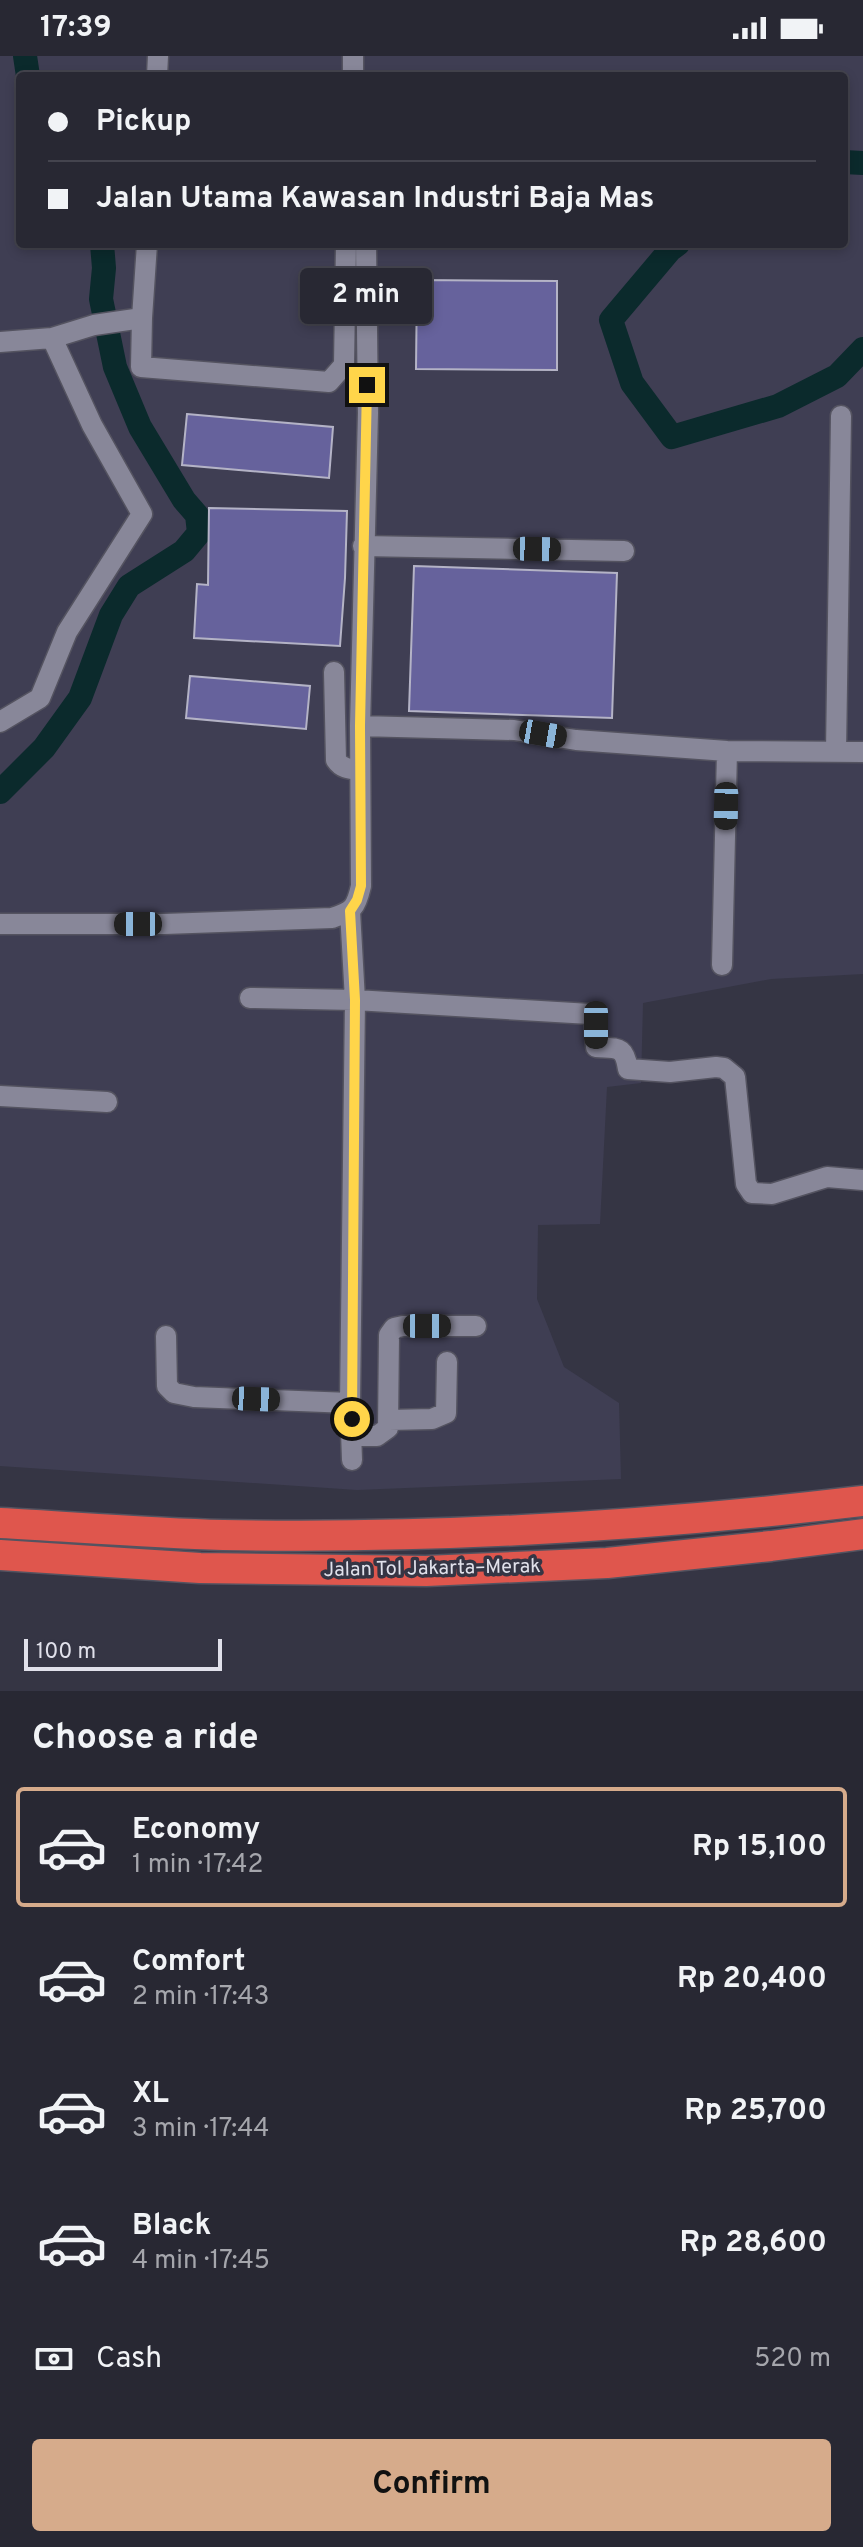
<!DOCTYPE html>
<meta charset="utf-8">
<style>
:root{--surface:#282833;--page:#34343f;--text:#f1f3f6;--muted:#a5a6ac;--line:#44444e;--accent:#d6ab8b}
body{margin:0;font-family:Overpass,sans-serif;background:var(--page);color:var(--text);height:100vh;display:flex;flex-direction:column;font-size:30px;white-space:nowrap}
*{box-sizing:border-box;margin:0}
p{font-size:26px;color:var(--muted)}
.icon{flex:none;width:44px;height:44px;fill:none;stroke:currentColor;stroke-width:2;stroke-linecap:round;stroke-linejoin:round}
.map{position:relative;height:1635px;overflow:hidden}
.sheet{display:flex;flex-direction:column;background:var(--surface);flex:1}
.sheet>*{flex:none}
.guide{position:absolute;left:16px;top:16px;width:832px;height:176px;border-radius:8px;box-shadow:0 4px 12px #0003,0 0 0 2px var(--line);display:grid;align-content:center;height:176px;padding:0 32px;background:var(--surface)}
.scale{position:absolute;left:24px;bottom:20px;width:198px;box-sizing:border-box;padding-left:8px;border:4px solid #e1e1eb;border-top:0;font-size:22px;line-height:28px;white-space:nowrap;color:#e1e1eb;-webkit-text-stroke:6px #353544;paint-order:stroke}
.end{position:absolute;width:36px;height:36px;margin:-18px;border:10px solid #ffd54a;background:#111;box-shadow:0 0 0 4px #111}
.from{border-radius:50%}
.bubble{position:absolute;height:56px;border-radius:8px;background:var(--surface);box-shadow:0 4px 12px #0003,0 0 0 2px var(--line);font-size:26px;font-weight:700;line-height:56px;text-align:center}
.car{position:absolute;width:24px;height:48px;margin:-24px -12px;border-radius:10px;box-shadow:0 0 6px 2px #0007;background:linear-gradient(#222 24%,#8ab4d8 0 40%,#222 0 76%,#8ab4d8 0 86%,#222 0)}
.guide b{display:flex;align-items:center;gap:28px;height:76px;font-size:30px}
.guide b+b{border-top:2px solid var(--line)}
.guide i{width:20px;height:20px;background:var(--text)}
ul{padding:0;list-style:none}
li{display:flex;align-items:center;gap:24px;height:120px;margin:0 16px 12px;padding:0 16px;border:4px solid transparent;border-radius:8px}
li div{flex:1}
li b{display:block;font-size:30px}
li em{font-style:normal;font-weight:700}
li.active{border-color:var(--accent)}
li>.icon{width:72px;height:72px;stroke-width:1.5}
h2{padding:0 32px;font-size:36px;line-height:96px}
.pay{display:flex;align-items:center;gap:20px;height:88px;padding:0 32px;font-size:30px}
.pay p{margin-inline-start:auto}
.cta{display:flex;gap:16px;margin-top:auto;padding:16px 32px}
.cta a{flex:1;height:92px;border-radius:8px;background:var(--accent);color:#111;font-size:32px;font-weight:700;line-height:92px;text-align:center}
.status{display:flex;justify-content:space-between;align-items:center;height:56px;padding:0 40px;background:var(--surface);direction:ltr}
.status svg{height:22px;fill:currentColor}
.map>svg:first-child{display:block}
.built{fill:#3f3e53;fill-rule:evenodd}
.lines{fill:none;stroke-linecap:round;stroke-linejoin:round}
.river{stroke:#0b2a2c;stroke-width:24}
.building{fill:#66629c;stroke:#b4b3c6;stroke-width:2}
.minor-casing{stroke:#545360;stroke-width:23}
.highway-casing{stroke:#545360;stroke-width:33}
.minor{stroke:#888799;stroke-width:20}
.highway{stroke:#df564d;stroke-width:30}
.route{stroke:#ffd54a;stroke-width:10}
.labels{text-anchor:middle;stroke-width:7;stroke-linejoin:round;paint-order:stroke}
.street-label{font-size:20px;fill:#e1e1eb;stroke:#353544}
</style>
<div class="status"><b>17:39</b><svg viewBox="0 0 49 12"><path d="M0 12V9h3v3zM5 12V6h3v6zM10 12V3h3v9zM15 12V0h3v12zM26 1h20v11H26zM47 4h2v5h-2z"/></svg></div>
<div class="map">
<svg width="863" height="1635" viewBox="0 0 863 1635">
<rect width="100%" height="100%" fill="#353544"/>
<!-- built -->
<path class="built" d="M0 0H863V918L771 923 643 947 641 1027 607 1031 600 1168 538 1169 537 1243 564 1311 619 1347 621 1423 357 1434 0 1410ZM20 20H844V188H20Z"/>
<g class="lines">
<!-- river -->
<path class="river" d="M25 0 28 20
M844 106 863 107
M678 188 670 194 611 264 632 327 672 381 778 350 837 320 863 293
M0 736 44 692 80 642 111 559 129 530 184 495 199 477 197 459 184 444 140 371 115 311 101 243 104 212 102 188"/>
</g>
<!-- building -->
<path class="building" d="M417 224 557 225V314L416 313Z
M187 358 333 371 329 422 182 409Z
M209 452 347 455 345 522 340 590 194 582 197 528 208 529Z
M414 510 617 517 612 662 409 655Z
M190 620 310 630 306 673 186 662Z"/>
<g class="lines">
<!-- minor casing -->
<g class="minor-casing">
<path id="minor" d="M157 20 158 0
M353 20V0
M142 262 147 188
M0 286 52 282 94 269 142 262 141 311 329 326 344 309 346 188
M363 490 624 495
M334 616 336 704C342 713 350 713 360 714
M0 666 40 642 67 576 142 458 92 369 52 282
M360 670 514 674 576 684 727 695 863 696
M836 696 841 360
M350 855 355 944 350 1347 352 1404
M0 868H164L332 862C353 855 356 852 361 830L360 670 368 357 366 188
M722 909 727 695
M250 942 355 944 590 958 594 960 596 991C618 993 624 989 628 1013L670 1016 716 1011 724 1012 735 1021 746 1128 752 1137 772 1138 827 1121 863 1124
M0 1040 107 1046
M166 1280 167 1330 174 1337 194 1341 350 1347
M389 1364 432 1363 446 1357 447 1306
M353 1380H377L388 1372 389 1279 394 1272 403 1270H476"/>
</g>
<!-- highway casing -->
<g class="highway-casing">
<path id="highway" d="M0 1467C74 1471 149 1477 223 1479 437 1483 651 1470 863 1445
M0 1499 200 1512 426 1515 607 1507 771 1490 863 1478"/>
</g>
<!-- minor -->
<use href="#minor" class="minor"/>
<!-- highway -->
<use href="#highway" class="highway"/>
</g>
<g class="lines">
<!-- route -->
<path class="route" d="M352 1363 355 944 350 855 357 844 361 830 360 670 367 329"/>
</g>
<g class="labels">
<!-- street labels -->
<g class="street-label">
<text transform="translate(432 1511) rotate(-1)" y="7">Jalan Tol Jakarta–Merak</text>
</g>
</g>
</svg>
<div class="scale">100 m</div>
<i class="end from" style="left:352px;top:1363px"></i>
<i class="end" style="left:367px;top:329px"></i>
<div class="bubble" style="left:300px;top:212px;width:132px">2 min</div>
<i class="car" style="left:537px;top:493px;rotate:91deg"></i>
<i class="car" style="left:543px;top:678px;rotate:100deg"></i>
<i class="car" style="left:726px;top:750px;rotate:181deg"></i>
<i class="car" style="left:138px;top:868px;rotate:270deg"></i>
<i class="car" style="left:596px;top:969px;rotate:180deg"></i>
<i class="car" style="left:427px;top:1270px;rotate:90deg"></i>
<i class="car" style="left:256px;top:1343px;rotate:92deg"></i>
<div class="guide">
<b><i class="from"></i>Pickup</b>
<b><i></i>Jalan Utama Kawasan Industri Baja Mas</b>
</div>
</div>
<section class="sheet">
<h2>Choose a ride</h2>
<ul>
<li class="active"><svg class="icon" aria-label="car" viewBox="0 0 24 24"><path d="M5 17H2v-5l4-1 3-4h7l3 4 3 1v5h-3M9 17h6M6 11h13"/><circle cx="7" cy="17" r="2"/><circle cx="17" cy="17" r="2"/></svg><div><b>Economy</b><p>1 min · 17:42</p></div><em>Rp 15,100</em></li>
<li><svg class="icon" aria-label="car" viewBox="0 0 24 24"><path d="M5 17H2v-5l4-1 3-4h7l3 4 3 1v5h-3M9 17h6M6 11h13"/><circle cx="7" cy="17" r="2"/><circle cx="17" cy="17" r="2"/></svg><div><b>Comfort</b><p>2 min · 17:43</p></div><em>Rp 20,400</em></li>
<li><svg class="icon" aria-label="car" viewBox="0 0 24 24"><path d="M5 17H2v-5l4-1 3-4h7l3 4 3 1v5h-3M9 17h6M6 11h13"/><circle cx="7" cy="17" r="2"/><circle cx="17" cy="17" r="2"/></svg><div><b>XL</b><p>3 min · 17:44</p></div><em>Rp 25,700</em></li>
<li><svg class="icon" aria-label="car" viewBox="0 0 24 24"><path d="M5 17H2v-5l4-1 3-4h7l3 4 3 1v5h-3M9 17h6M6 11h13"/><circle cx="7" cy="17" r="2"/><circle cx="17" cy="17" r="2"/></svg><div><b>Black</b><p>4 min · 17:45</p></div><em>Rp 28,600</em></li>
</ul>
<div class="pay"><svg class="icon" aria-label="cash" viewBox="0 0 24 24"><path d="M3 7h18v10H3z"/><circle cx="12" cy="12" r="2"/></svg>Cash<p>520 m</p></div>
<div class="cta"><a>Confirm</a></div>
</section>
